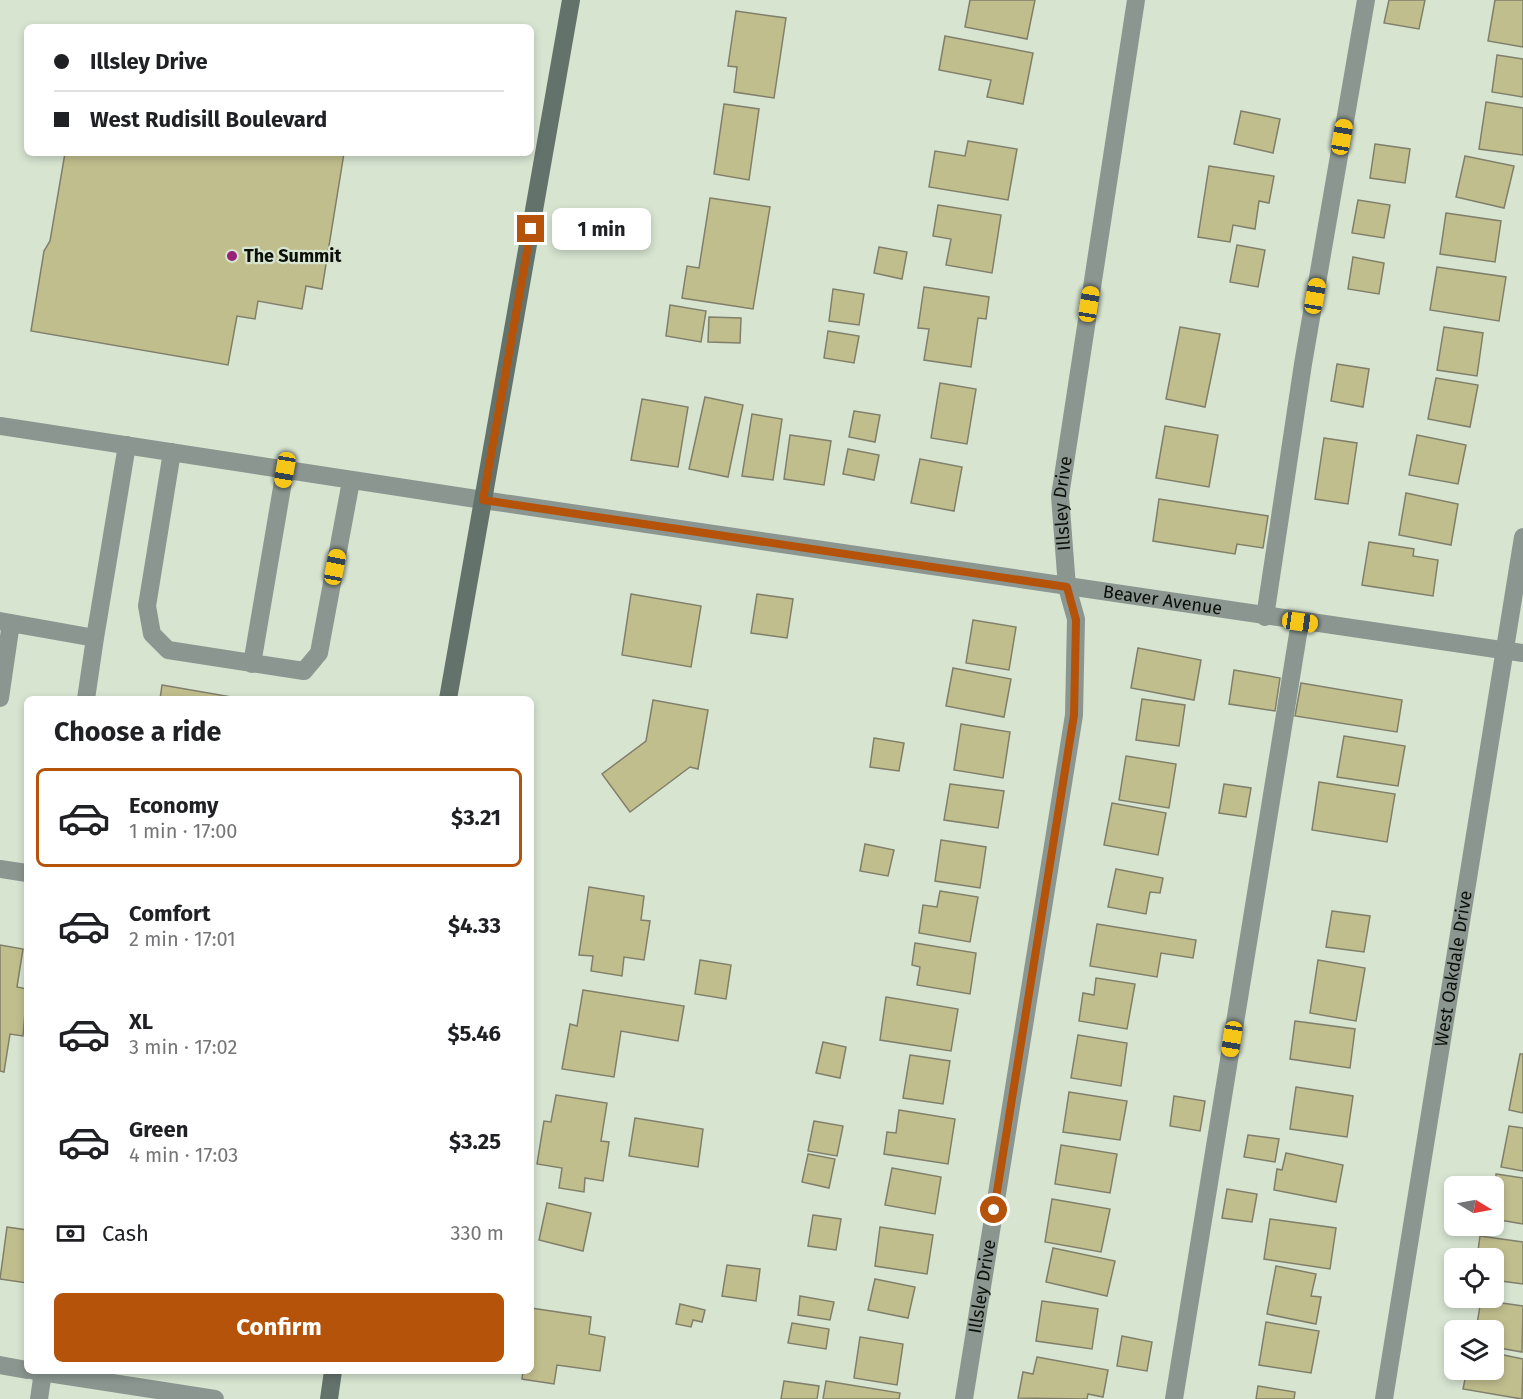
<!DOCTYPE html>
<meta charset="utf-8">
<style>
:root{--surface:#fff;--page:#f2f2f2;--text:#202124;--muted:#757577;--line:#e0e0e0;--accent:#b45309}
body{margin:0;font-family:"Fira Sans",sans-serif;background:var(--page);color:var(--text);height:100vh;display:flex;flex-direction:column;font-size:22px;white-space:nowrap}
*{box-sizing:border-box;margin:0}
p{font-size:20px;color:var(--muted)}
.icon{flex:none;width:33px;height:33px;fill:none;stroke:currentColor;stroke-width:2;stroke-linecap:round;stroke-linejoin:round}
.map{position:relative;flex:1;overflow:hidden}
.side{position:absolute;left:24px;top:696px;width:510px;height:678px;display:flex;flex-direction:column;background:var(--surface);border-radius:9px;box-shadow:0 3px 9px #0003}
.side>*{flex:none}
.guide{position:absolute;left:24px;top:24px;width:510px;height:132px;border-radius:9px;box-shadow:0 3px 9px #0003;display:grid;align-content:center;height:132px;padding:0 30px;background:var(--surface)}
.needle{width:39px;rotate:100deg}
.tools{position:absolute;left:1444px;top:1176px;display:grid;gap:12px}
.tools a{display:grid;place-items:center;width:60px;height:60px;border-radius:9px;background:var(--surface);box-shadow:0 3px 9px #0003;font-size:30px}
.end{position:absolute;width:27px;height:27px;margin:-14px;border:8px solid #b45309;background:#fff;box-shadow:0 0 0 3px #fff}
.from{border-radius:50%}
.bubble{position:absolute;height:42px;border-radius:9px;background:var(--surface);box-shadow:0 3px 9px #0003;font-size:20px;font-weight:700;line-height:42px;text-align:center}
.car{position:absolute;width:18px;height:36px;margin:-18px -9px;border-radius:8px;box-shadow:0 0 4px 2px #0007;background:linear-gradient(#f5c518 24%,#345 0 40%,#f5c518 0 76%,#345 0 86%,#f5c518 0)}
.guide b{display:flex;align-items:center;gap:21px;height:57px;font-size:22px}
.guide b+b{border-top:2px solid var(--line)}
.guide i{width:15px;height:15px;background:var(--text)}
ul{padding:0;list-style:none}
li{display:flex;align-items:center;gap:18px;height:99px;margin:0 12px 9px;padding:0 18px;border:3px solid transparent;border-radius:9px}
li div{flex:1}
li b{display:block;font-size:22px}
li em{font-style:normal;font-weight:700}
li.selected{border-color:var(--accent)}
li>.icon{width:54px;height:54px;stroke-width:1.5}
h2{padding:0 30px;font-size:27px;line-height:72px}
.pay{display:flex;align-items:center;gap:15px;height:66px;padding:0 30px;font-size:22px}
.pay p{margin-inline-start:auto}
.button{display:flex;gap:12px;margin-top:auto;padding:12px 30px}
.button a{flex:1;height:69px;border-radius:9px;background:var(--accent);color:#fff;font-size:24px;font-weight:700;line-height:69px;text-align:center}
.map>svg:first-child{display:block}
.building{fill:#c1be8d;stroke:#807f6a;stroke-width:1.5}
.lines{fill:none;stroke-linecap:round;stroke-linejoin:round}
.lane{stroke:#8b9691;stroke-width:18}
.street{stroke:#8b9691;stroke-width:18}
.secondary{stroke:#64726c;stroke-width:18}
.route{stroke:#b45309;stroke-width:8}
.poi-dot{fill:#992079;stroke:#d6e4d0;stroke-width:2}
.labels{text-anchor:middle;stroke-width:4.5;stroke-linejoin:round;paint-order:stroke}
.poi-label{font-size:18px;font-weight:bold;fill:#0b0f08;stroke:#d6e4d0;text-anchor:start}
.street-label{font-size:18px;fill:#0b0f08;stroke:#d6e4d0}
</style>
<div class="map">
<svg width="1523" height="1399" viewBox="0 0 1523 1399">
<rect width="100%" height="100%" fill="#d6e4d0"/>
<!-- building -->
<path class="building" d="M970 0H1035L1027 39 965 27Z
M1389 0H1425L1419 29 1384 23Z
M1495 0H1523V47L1488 41Z
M736 11 786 18 774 98 734 92 737 67 728 66Z
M945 36 1033 53 1023 104 987 97 991 80 939 70Z
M1497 55 1523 59V97L1492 92Z
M1486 102 1523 108V155L1479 149Z
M724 104 759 109 749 180 714 174Z
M1241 111 1280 119 1273 153 1234 144Z
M968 141 1017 149 1008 200 929 187 935 151 965 156Z
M1375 144 1410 149 1405 183 1370 178Z
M65 153H344L322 289 306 286 302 309 258 301 255 319 237 316 228 365 31 331 44 251 50 241Z
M1465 156 1514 166 1504 208 1456 197Z
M1209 166 1274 176 1269 203 1259 201 1255 229 1233 225 1230 242 1198 237Z
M710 198 770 207 753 309 682 298 687 266 699 268Z
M1358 200 1390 205 1384 238 1352 233Z
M938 205 1001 215 992 273 946 265 951 239 933 236Z
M1446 213 1501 221 1495 262 1440 254Z
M1237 245 1265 250 1258 287 1230 282Z
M879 247 907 252 902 279 874 273Z
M1353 257 1384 263 1379 294 1348 289Z
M1437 267 1506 277 1499 321 1430 310Z
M924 287 989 297 986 319 978 318 971 367 924 360 929 329 918 328Z
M833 289 864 294 859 325 829 321Z
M670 305 706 311 701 342 666 336Z
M709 317 741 318 740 343 708 342Z
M1180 327 1220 334 1205 407 1166 399Z
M1444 327 1483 333 1477 376 1437 370Z
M828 331 859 336 854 363 824 358Z
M1337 364 1369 369 1363 407 1331 401Z
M1436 378 1478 385 1470 427 1428 419Z
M940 383 976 389 967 444 931 438Z
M705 397 743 405 728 477 689 469Z
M642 399 688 407 678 467 631 460Z
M854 411 880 415 875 442 849 437Z
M752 414 782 419 773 480 742 476Z
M1165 426 1218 435 1209 487 1156 478Z
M790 435 831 441 824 485 784 479Z
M1417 435 1466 445 1458 484 1409 475Z
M1324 438 1357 443 1348 504 1315 499Z
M848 449 879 455 874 480 843 474Z
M920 459 962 467 954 511 911 503Z
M1406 493 1458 504 1451 545 1399 535Z
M1159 499 1268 516 1263 548 1237 544 1235 554 1153 541Z
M1369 542 1414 549 1413 556 1438 560 1433 596 1362 585Z
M631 594 701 606 691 667 622 655Z
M757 594 793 599 787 638 751 633Z
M973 620 1016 627 1009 670 966 663Z
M1138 648 1201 660 1194 700 1131 688Z
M953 668 1011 679 1004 717 946 706Z
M1234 670 1280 678 1275 711 1229 704Z
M1301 683 1402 700 1397 732 1295 716Z
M162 685 243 699H160Z
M1142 699 1185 705 1179 746 1136 740Z
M653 700 708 710 698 769 690 767 630 812 602 774 646 741Z
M961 724 1010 732 1003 778 954 770Z
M1344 736 1405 746 1398 786 1337 777Z
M874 738 904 743 899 771 870 767Z
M1126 756 1176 764 1169 808 1119 800Z
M1319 782 1395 794 1387 842 1312 830Z
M950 784 1004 791 998 828 944 820Z
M1224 784 1251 788 1246 817 1219 813Z
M1112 803 1166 813 1158 855 1104 845Z
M941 840 986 847 980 888 935 881Z
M865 844 894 850 888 876 860 871Z
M1116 869 1163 878 1160 893 1150 892 1146 914 1108 907Z
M589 887 644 896 641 920 650 921 644 960 624 957 622 976 591 971 593 956 579 955Z
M940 891 978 897 970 942 919 933 923 905 937 907Z
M1332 911 1370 916 1364 952 1326 947Z
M1097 924 1196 940 1193 958 1161 953 1157 977 1090 966Z
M915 943 976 953 970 994 917 985 920 967 912 965Z
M0 945 23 949 17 987 27 989 23 1036 10 1034 4 1072 0 1071Z
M700 960 731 965 726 999 695 994Z
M1318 960 1365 968 1356 1021 1310 1013Z
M1096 978 1135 984 1127 1029 1079 1021 1083 993 1094 995Z
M583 990 684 1006 678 1041 621 1031 614 1077 562 1069 570 1024 577 1026Z
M886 997 958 1009 951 1051 880 1040Z
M1295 1021 1355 1029 1350 1068 1290 1059Z
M1078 1035 1127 1043 1121 1086 1071 1078Z
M823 1042 846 1047 840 1078 816 1073Z
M1520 1054H1523V1113L1509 1110Z
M910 1055 950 1061 943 1104 903 1098Z
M1296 1087 1353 1096 1347 1137 1290 1129Z
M1069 1092 1127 1101 1120 1140 1063 1132Z
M556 1095 607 1103 601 1141 609 1142 603 1181 585 1178 584 1192 559 1188 562 1168 537 1164 544 1121 551 1122Z
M1174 1096 1205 1101 1200 1131 1170 1126Z
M899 1110 955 1119 948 1164 884 1154 887 1132 896 1133Z
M635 1118 703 1129 698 1167 629 1156Z
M814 1121 843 1126 837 1156 808 1151Z
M1509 1126 1523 1128V1171L1501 1167Z
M1248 1135 1279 1139 1275 1162 1244 1157Z
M1061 1145 1117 1154 1110 1193 1055 1184Z
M1286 1153 1343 1165 1336 1202 1274 1190 1277 1169 1282 1170Z
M808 1154 835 1159 829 1188 802 1182Z
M892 1168 941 1177 935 1214 885 1205Z
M1496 1174 1523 1178V1224L1494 1219Z
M1227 1189 1257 1194 1252 1222 1222 1218Z
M1052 1199 1110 1209 1101 1252 1045 1242Z
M547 1203 591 1213 583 1251 539 1240Z
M813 1215 841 1219 836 1250 808 1246Z
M1270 1219 1336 1228 1330 1269 1264 1259Z
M7 1227 27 1230V1283L0 1279Z
M880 1227 933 1235 927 1274 875 1266Z
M1480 1236 1523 1242V1284L1494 1280V1258H1477Z
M1053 1248 1115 1261 1107 1296 1046 1282Z
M727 1265 760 1269 756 1301 722 1296Z
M1276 1266 1316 1274 1311 1296 1321 1297 1316 1324 1267 1314Z
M875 1279 915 1287 908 1318 868 1310Z
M800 1296 834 1302 830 1320 798 1315Z
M1481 1300 1523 1306 1522 1352 1494 1347V1330H1476Z
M1042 1301 1098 1309 1092 1349 1036 1341Z
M680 1304 705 1310 702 1322 693 1320 691 1327 676 1324Z
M531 1308 591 1317 589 1334 605 1337 600 1371 557 1365 554 1384 522 1379 523 1371H531Z
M1266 1322 1319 1331 1311 1373 1259 1365Z
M792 1323 829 1329 826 1349 788 1343Z
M1122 1336 1152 1342 1147 1371 1117 1366Z
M860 1337 903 1344 897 1385 854 1378Z
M1494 1353 1523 1359 1522 1399 1463 1389 1467 1370H1494Z
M1037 1357 1108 1370 1103 1397 1088 1394 1087 1399 1018 1398 1023 1372 1033 1374Z
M784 1381 819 1386 817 1399H781Z
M826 1381 900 1393 899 1399H823Z
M1258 1386 1295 1392 1294 1399H1256Z"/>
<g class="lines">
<!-- lane -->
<path class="lane" d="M0 426 483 500
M172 452 147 606 152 634 168 650 304 671 319 653 351 481
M1265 617 1303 364 1366 0
M0 621 95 638 127 445
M252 664 285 470
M0 698 11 623
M86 699 95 638
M0 869 27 873
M39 1399 43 1372
M1174 1399 1300 622"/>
<!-- street -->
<g class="street">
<path id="s1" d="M483 500 1523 653"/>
<path d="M0 1365 27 1370"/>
<path d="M35 1371 215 1399"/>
<path id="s2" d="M964 1399 1074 715 1076 619 1067 587 1060 496 1136 0"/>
<path id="s3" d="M1384 1399 1523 537"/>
</g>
<!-- secondary -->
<path class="secondary" d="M448 699 571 0
M329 1399 333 1371"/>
</g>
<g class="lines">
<!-- route -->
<path class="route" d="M531 229 483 500 1067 587 1076 620 1074 715 994 1210"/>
</g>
<!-- markers -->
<circle class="poi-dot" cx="232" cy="256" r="6"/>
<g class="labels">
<!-- poi labels -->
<g class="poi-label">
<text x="244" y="262">The Summit</text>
</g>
<!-- street labels -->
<g class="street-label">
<text dy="6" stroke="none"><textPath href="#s2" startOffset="906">Illsley Drive</textPath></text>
<text dy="6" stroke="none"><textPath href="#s1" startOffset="687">Beaver Avenue</textPath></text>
<text dy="6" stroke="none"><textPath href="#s3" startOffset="436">West Oakdale Drive</textPath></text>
<text dy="6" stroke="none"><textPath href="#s2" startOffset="114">Illsley Drive</textPath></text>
</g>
</g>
</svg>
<div class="tools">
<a><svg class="needle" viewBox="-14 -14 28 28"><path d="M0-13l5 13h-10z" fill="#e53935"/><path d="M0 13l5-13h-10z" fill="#757577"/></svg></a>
<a><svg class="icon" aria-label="locate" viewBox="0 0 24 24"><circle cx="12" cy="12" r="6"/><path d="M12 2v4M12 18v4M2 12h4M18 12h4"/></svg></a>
<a><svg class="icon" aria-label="layers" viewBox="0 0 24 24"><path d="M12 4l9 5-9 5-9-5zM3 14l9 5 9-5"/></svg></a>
</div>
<i class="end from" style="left:994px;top:1210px"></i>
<i class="end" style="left:531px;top:229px"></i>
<div class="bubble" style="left:552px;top:208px;width:99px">1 min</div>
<i class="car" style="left:1342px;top:137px;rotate:10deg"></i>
<i class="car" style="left:1315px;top:296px;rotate:10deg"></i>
<i class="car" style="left:1089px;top:304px;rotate:9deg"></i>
<i class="car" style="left:285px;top:470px;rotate:190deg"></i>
<i class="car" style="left:335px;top:567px;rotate:11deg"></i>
<i class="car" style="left:1300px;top:622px;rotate:98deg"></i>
<i class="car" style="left:1232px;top:1039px;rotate:189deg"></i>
<div class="guide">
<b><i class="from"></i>Illsley Drive</b>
<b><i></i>West Rudisill Boulevard</b>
</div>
<section class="side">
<h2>Choose a ride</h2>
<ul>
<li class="selected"><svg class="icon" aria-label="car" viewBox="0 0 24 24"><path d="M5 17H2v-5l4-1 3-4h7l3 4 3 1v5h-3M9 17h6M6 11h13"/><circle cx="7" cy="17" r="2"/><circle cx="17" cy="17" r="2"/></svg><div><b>Economy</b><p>1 min · 17:00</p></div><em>$3.21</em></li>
<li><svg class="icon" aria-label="car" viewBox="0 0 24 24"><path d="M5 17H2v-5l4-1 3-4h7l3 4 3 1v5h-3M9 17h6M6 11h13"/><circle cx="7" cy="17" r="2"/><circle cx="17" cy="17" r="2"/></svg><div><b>Comfort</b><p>2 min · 17:01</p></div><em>$4.33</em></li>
<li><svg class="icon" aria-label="car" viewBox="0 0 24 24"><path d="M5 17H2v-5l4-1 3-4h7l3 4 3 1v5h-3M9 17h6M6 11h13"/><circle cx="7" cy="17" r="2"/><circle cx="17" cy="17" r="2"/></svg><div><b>XL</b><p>3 min · 17:02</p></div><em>$5.46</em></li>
<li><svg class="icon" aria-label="car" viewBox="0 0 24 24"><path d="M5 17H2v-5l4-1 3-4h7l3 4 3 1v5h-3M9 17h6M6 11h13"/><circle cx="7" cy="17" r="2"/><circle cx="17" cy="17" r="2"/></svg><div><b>Green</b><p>4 min · 17:03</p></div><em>$3.25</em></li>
</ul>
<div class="pay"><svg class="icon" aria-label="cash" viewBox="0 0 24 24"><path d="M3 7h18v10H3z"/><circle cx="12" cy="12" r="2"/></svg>Cash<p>330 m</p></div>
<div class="button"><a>Confirm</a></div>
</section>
</div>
